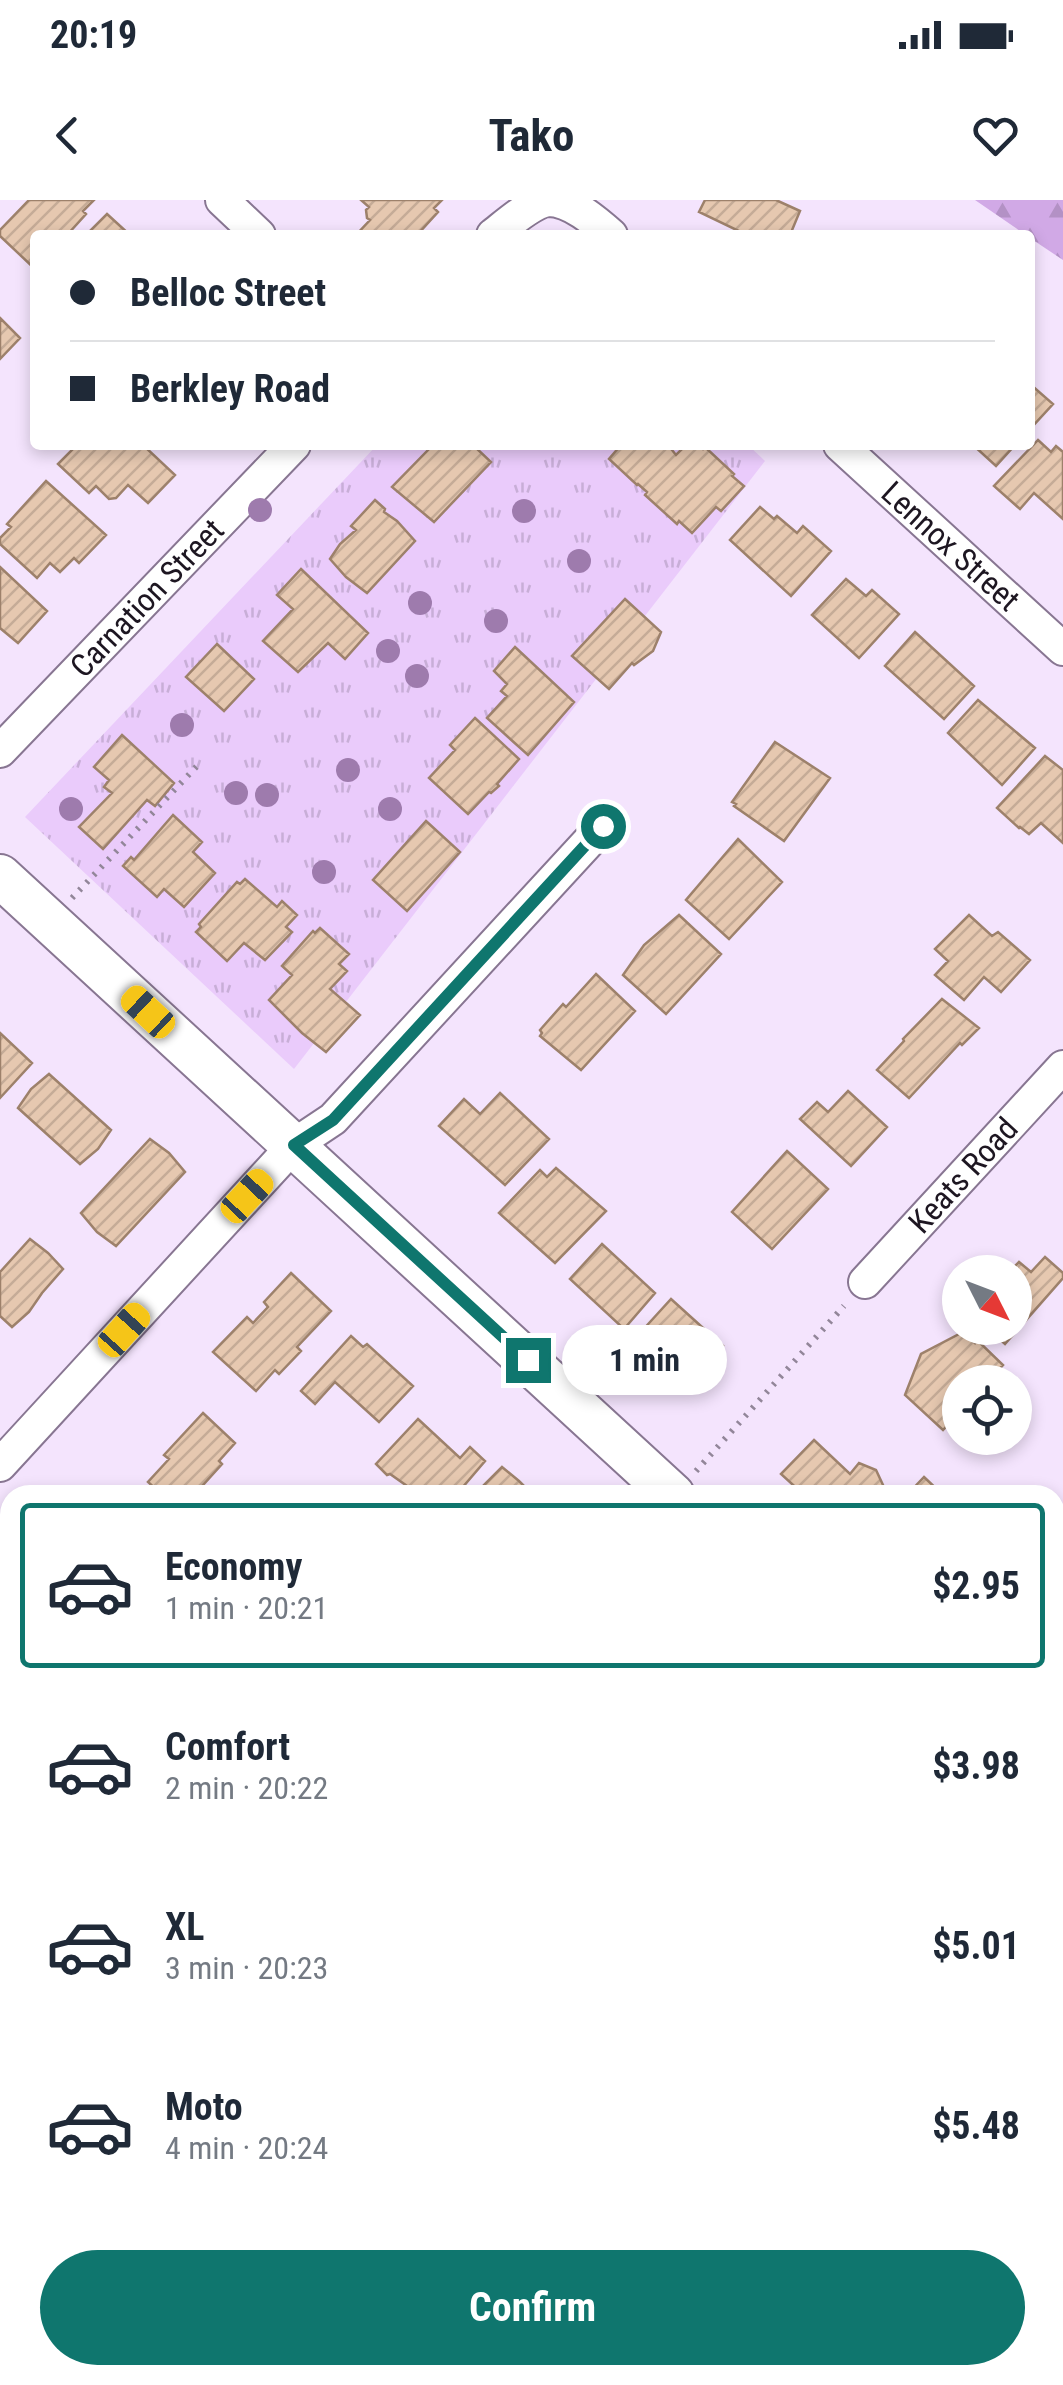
<!DOCTYPE html>
<meta charset="utf-8">
<style>
:root{--surface:#fff;--page:#f2f2f3;--text:#1f2937;--muted:#747a83;--line:#e0e1e3;--accent:#0f766e}
body{margin:0;font-family:"Roboto Condensed",sans-serif;background:var(--page);color:var(--text);height:100vh;display:flex;flex-direction:column;font-size:38px;white-space:nowrap}
*{box-sizing:border-box;margin:0}
p{font-size:32px;color:var(--muted)}
.icon{flex:none;width:55px;height:55px;fill:none;stroke:currentColor;stroke-width:2;stroke-linecap:round;stroke-linejoin:round}
.map{position:relative;flex:1;overflow:hidden}
.drawer{position:absolute;left:0px;top:1285px;width:1065px;height:900px;display:flex;flex-direction:column;background:var(--surface);border-radius:30px 30px 0 0;box-shadow:0 5px 15px #0003}
.drawer>*{flex:none}
.banner{position:absolute;left:30px;top:30px;width:1005px;height:220px;border-radius:10px;box-shadow:0 5px 15px #0003;display:grid;align-content:center;height:220px;padding:0 40px;background:var(--surface)}
.needle{width:65px;rotate:132deg}
.fabs{position:absolute;left:942px;top:1055px;display:grid;gap:20px}
.fabs a{display:grid;place-items:center;width:90px;height:90px;border-radius:50%;background:var(--surface);box-shadow:0 5px 15px #0003;font-size:50px}
.end{position:absolute;width:45px;height:45px;margin:-22px;border:12px solid #0f766e;background:#fff;box-shadow:0 0 0 5px #fff}
.from{border-radius:50%}
.bubble{position:absolute;height:70px;border-radius:35px;background:var(--surface);box-shadow:0 5px 15px #0003;font-size:32px;font-weight:700;line-height:70px;text-align:center}
.car{position:absolute;width:30px;height:60px;margin:-30px -15px;border-radius:12px;box-shadow:0 0 8px 2px #0007;background:linear-gradient(#f5c518 24%,#345 0 40%,#f5c518 0 76%,#345 0 86%,#f5c518 0)}
.banner b{display:flex;align-items:center;gap:35px;height:95px;font-size:38px}
.banner b+b{border-top:2px solid var(--line)}
.banner i{width:25px;height:25px;background:var(--text)}
ul{padding:18px 0 0;list-style:none}
li{display:flex;align-items:center;gap:30px;height:165px;margin:0 20px 15px;padding:0 20px;border:5px solid transparent;border-radius:10px}
li div{flex:1}
li b{display:block;font-size:38px}
li em{font-style:normal;font-weight:700}
li.current{border-color:var(--accent)}
li>.icon{width:90px;height:90px;stroke-width:1.5}
.action{display:flex;gap:20px;margin-top:auto;padding:20px 40px}
.action a{flex:1;height:115px;border-radius:60px;background:var(--accent);color:#fff;font-size:40px;font-weight:700;line-height:115px;text-align:center}
.status{display:flex;justify-content:space-between;align-items:center;height:70px;padding:0 50px;background:var(--surface);direction:ltr}
.status svg{height:28px;fill:currentColor}
header{display:flex;justify-content:space-between;align-items:center;height:130px;padding:0 40px;background:var(--surface);font-size:45px;font-weight:700}
.map>svg:first-child{display:block}
.grass{fill:url(#grass-tufts)}
.forest{fill:url(#forest-firs)}
.building{fill:url(#building-hatch);stroke:#9d816b;stroke-width:2.5}
.lines{fill:none;stroke-linecap:round;stroke-linejoin:round}
.minor-casing{stroke:#887692;stroke-width:36}
.tertiary-casing{stroke:#887692;stroke-width:46}
.path{stroke:#928699;stroke-width:6;stroke-dasharray:2.5 8;stroke-linecap:butt}
.minor{stroke:#fff;stroke-width:32}
.tertiary{stroke:#fff;stroke-width:42}
.tree{fill:#9e7bad}
.route{stroke:#0f766e;stroke-width:12}
.labels{text-anchor:middle;stroke-width:8;stroke-linejoin:round;paint-order:stroke}
.street-label{font-size:32px;fill:#1d1621;stroke:#f4e4fd}
</style>
<div class="status"><b>20:19</b><svg viewBox="0 0 49 12"><path d="M0 12V9h3v3zM5 12V6h3v6zM10 12V3h3v9zM15 12V0h3v12zM26 1h20v11H26zM47 4h2v5h-2z"/></svg></div>
<header><svg class="icon" aria-label="back" viewBox="0 0 24 24"><path d="M15 5l-7 7 7 7"/></svg>Tako<svg class="icon" aria-label="heart" viewBox="0 0 24 24"><path d="M12 20l-8-8c-3-5 5-10 8-4 3-6 11-1 8 4z"/></svg></header>
<div class="map">
<svg width="1063" height="2185" viewBox="0 0 1063 2185">
<defs>
<pattern id="grass-tufts" width="24" height="20" patternUnits="userSpaceOnUse" patternTransform="scale(2.5)"><rect width="24" height="20" fill="#eacbfb"/><path d="M3 7l-1-3M5 7V3M7 7l1-3M15 17l-1-3M17 17v-4M19 17l1-3" fill="none" stroke="#c8aed7"/></pattern>
<pattern id="forest-firs" width="22" height="20" patternUnits="userSpaceOnUse" patternTransform="scale(2.5)"><rect width="22" height="20" fill="#d1a9e6"/><path d="M5 1l3.5 6h-7zM16 11l3.5 6h-7z" fill="#b391c5"/></pattern>
<pattern id="building-hatch" width="6" height="6" patternUnits="userSpaceOnUse" patternTransform="scale(2.5)"><rect width="6" height="6" fill="#e6c8b0"/><path d="M-1 1l2-2M0 6l6-6M5 7l2-2" fill="none" stroke="#c5ab97"/></pattern>
</defs>
<rect width="100%" height="100%" fill="#f4e4fd"/>
<!-- grass -->
<path class="grass" d="M377 245H748L765 261 294 869 25 617Z"/>
<!-- forest -->
<path class="forest" d="M975 0H1063V60L1030 38V35H1026Z"/>
<!-- building -->
<path class="building" d="M29 0H94L83 11 86 14 67 35H35V69L0 36V30Z
M361 0H442L434 8 438 12 417 35H356L370 20 367 18 366 10 369 7Z
M705 0H776L800 11 790 35H747L699 12Z
M107 14 130 35H86Z
M0 118 20 138 0 159Z
M1030 184 1053 204 1030 229Z
M1038 240 1051 252 1056 246 1063 252V319L1034 293 1020 309 994 286Z
M73 245H143L175 275 148 303 128 285 116 298 109 299 96 286 89 293 58 264 74 248Z
M433 245H473L491 262 434 322 392 287Z
M621 245H668L676 255 686 245H698L703 249 705 247 734 274 732 276 744 286 721 311 716 307 692 333 679 321 677 324 645 295 647 292 638 284 637 285 609 259Z
M973 245H1015L996 266Z
M46 281 106 335 79 363 74 358 60 372 50 363 37 378 0 344V338L11 327 7 324Z
M375 300 385 309 384 312 397 321 415 341 367 393 346 377 330 359 340 344 356 330 351 326Z
M760 307 774 319 777 316 797 333 803 326 831 351 791 396 730 340Z
M0 367 47 411 18 443 0 428Z
M301 369 368 433 345 459 328 443 298 472 263 441 293 409 277 395Z
M846 379 866 396 872 390 899 414 859 458 812 415Z
M625 399 661 432 653 451 634 465 632 463 609 489 572 456Z
M915 432 974 486 944 519 885 466Z
M217 444 254 479 224 511 186 477Z
M515 447 574 502 528 555 487 518 507 496 501 491 507 484 494 471Z
M978 500 1035 548 1002 585 948 533Z
M475 518 519 559 497 584 499 586 491 593 489 592 468 614 429 578 455 550 450 545Z
M122 535 174 583 155 606 147 600 103 649 79 627 112 593 104 587 109 580 94 567Z
M775 542 830 578 784 641 734 606 736 604 732 602Z
M1045 556 1063 570V643L1041 623 1029 634 1020 627 1019 628 997 608Z
M173 615 202 642 193 652 215 673 184 707 164 689 157 697 123 666 131 657 134 660Z
M426 621 460 652 407 711 373 680Z
M738 639 782 682 729 739 686 700Z
M245 679 277 707 282 701 297 715 286 727 292 732 265 760 244 743 227 761 196 732 201 727 199 724 237 682 240 684Z
M679 715 721 754 666 814 623 775 644 745Z
M969 715 992 736 998 732 1030 760 1001 792 984 777 964 800 935 775 948 761 935 749Z
M320 728 349 754 339 764 347 771 330 789 360 815 326 852 302 833 269 800 292 775 282 766 313 731 315 733Z
M596 774 635 811 581 870 540 836 542 833 540 830 563 804 566 807Z
M942 799 979 828 962 845 960 843 909 898 877 870 904 841 903 839Z
M0 833 32 863 0 898Z
M49 874 111 930 98 949 80 964 18 908 31 889Z
M848 891 887 927 851 966 800 919 817 902 828 912Z
M500 893 549 939 505 985 439 926 464 899 480 914Z
M150 939 169 953 185 972 116 1046 97 1032 81 1013Z
M787 951 828 989 772 1049 732 1012Z
M556 968 606 1011 555 1063 499 1013 540 970 547 977Z
M30 1039 48 1053 63 1069 42 1093 29 1112 12 1127 0 1116V1072Z
M602 1044 655 1093 624 1129 570 1079Z
M1045 1057 1063 1073V1078L1005 1144 987 1128H1015V1072H1009L1019 1062 1031 1072Z
M291 1073 331 1111 297 1147 301 1151 279 1174 275 1170 256 1191 213 1152 247 1117 253 1123 268 1107 264 1102Z
M671 1099 723 1146 707 1167 688 1184 676 1173 671 1178 629 1140 638 1131 640 1133Z
M963 1132 975 1143 977 1140 1003 1165 987 1182H960V1212L943 1230 905 1195 921 1154Z
M351 1136 363 1147 367 1144 413 1186 379 1222 335 1182 315 1204 301 1191Z
M203 1213 235 1243 219 1261 222 1264 194 1295H162L148 1282 169 1259 164 1255Z
M418 1219 460 1258 470 1247 485 1261 456 1295H415L407 1286 390 1274 387 1275 376 1264Z
M814 1240 850 1274 859 1263 876 1270 883 1285 873 1295H804L781 1274Z
M502 1267 519 1281 533 1295H474Z
M924 1277 943 1295H907Z
M0 1438 10 1447V1495L0 1506Z
M1055 1454 1063 1461V1520L1056 1528Z
M1055 1818 1063 1826V1900L1055 1893Z
M0 1931 10 1941V1959L0 1970Z
M10 1983V2025L0 2018V1996Z
M1063 2071V2122L1055 2115V2090L1057 2088 1055 2080Z
M1055 2138 1063 2146V2185H1051L1043 2178 1037 2185H978L968 2175H1055Z
M275 2175H337L333 2185H298Z
M378 2175H421L411 2185H388Z
M676 2175H747L737 2185H683L674 2176Z"/>
<g class="lines">
<!-- minor casing -->
<g class="minor-casing">
<g id="minor">
<path d="M222 0 259 35"/>
<path d="M493 35C506 25 532 2 548 0 571 0 595 21 611 35"/>
<path id="s1" d="M840 245 1063 449"/>
<path id="s2" d="M0 551 294 245"/>
<path id="s3" d="M865 1082 1063 867"/>
<path d="M0 1265 294 945 333 919 603 626"/>
<path d="M0 2115 10 2122"/>
<path d="M92 2175 112 2185"/>
<path d="M530 2185 539 2175"/>
</g>
</g>
<!-- tertiary casing -->
<g class="tertiary-casing">
<path id="tertiary" d="M0 676 673 1295
M1055 1646 1063 1654"/>
</g>
<!-- path -->
<path class="path" d="M72 698 198 565
M696 1271 844 1106"/>
<!-- minor -->
<use href="#minor" class="minor"/>
<!-- tertiary -->
<use href="#tertiary" class="tertiary"/>
</g>
<!-- trees -->
<g class="tree">
<circle cx="260" cy="310" r="12"/>
<circle cx="524" cy="311" r="12"/>
<circle cx="579" cy="361" r="12"/>
<circle cx="420" cy="403" r="12"/>
<circle cx="496" cy="421" r="12"/>
<circle cx="388" cy="451" r="12"/>
<circle cx="417" cy="476" r="12"/>
<circle cx="182" cy="525" r="12"/>
<circle cx="348" cy="570" r="12"/>
<circle cx="236" cy="593" r="12"/>
<circle cx="267" cy="595" r="12"/>
<circle cx="71" cy="609" r="12"/>
<circle cx="390" cy="609" r="12"/>
<circle cx="324" cy="672" r="12"/>
</g>
<g class="lines">
<!-- route -->
<path class="route" d="M528 1160 294 945 333 920 603 626"/>
</g>
<g class="labels">
<!-- street labels -->
<g class="street-label">
<text dy="11" stroke="none"><textPath href="#s1" startOffset="150">Lennox Street</textPath></text>
<text dy="11" stroke="none"><textPath href="#s2" startOffset="212">Carnation Street</textPath></text>
<text dy="11" stroke="none"><textPath href="#s3" startOffset="145">Keats Road</textPath></text>
</g>
</g>
</svg>
<div class="fabs">
<a><svg class="needle" viewBox="-14 -14 28 28"><path d="M0-13l5 13h-10z" fill="#e53935"/><path d="M0 13l5-13h-10z" fill="#747a83"/></svg></a>
<a><svg class="icon" aria-label="locate" viewBox="0 0 24 24"><circle cx="12" cy="12" r="6"/><path d="M12 2v4M12 18v4M2 12h4M18 12h4"/></svg></a>
</div>
<i class="end from" style="left:603px;top:626px"></i>
<i class="end" style="left:528px;top:1160px"></i>
<div class="bubble" style="left:562px;top:1125px;width:165px">1 min</div>
<i class="car" style="left:148px;top:812px;rotate:313deg"></i>
<i class="car" style="left:247px;top:996px;rotate:43deg"></i>
<i class="car" style="left:124px;top:1130px;rotate:42deg"></i>
<div class="banner">
<b><i class="from"></i>Belloc Street</b>
<b><i></i>Berkley Road</b>
</div>
<section class="drawer">
<ul>
<li class="current"><svg class="icon" aria-label="car" viewBox="0 0 24 24"><path d="M5 17H2v-5l4-1 3-4h7l3 4 3 1v5h-3M9 17h6M6 11h13"/><circle cx="7" cy="17" r="2"/><circle cx="17" cy="17" r="2"/></svg><div><b>Economy</b><p>1 min · 20:21</p></div><em>$2.95</em></li>
<li><svg class="icon" aria-label="car" viewBox="0 0 24 24"><path d="M5 17H2v-5l4-1 3-4h7l3 4 3 1v5h-3M9 17h6M6 11h13"/><circle cx="7" cy="17" r="2"/><circle cx="17" cy="17" r="2"/></svg><div><b>Comfort</b><p>2 min · 20:22</p></div><em>$3.98</em></li>
<li><svg class="icon" aria-label="car" viewBox="0 0 24 24"><path d="M5 17H2v-5l4-1 3-4h7l3 4 3 1v5h-3M9 17h6M6 11h13"/><circle cx="7" cy="17" r="2"/><circle cx="17" cy="17" r="2"/></svg><div><b>XL</b><p>3 min · 20:23</p></div><em>$5.01</em></li>
<li><svg class="icon" aria-label="car" viewBox="0 0 24 24"><path d="M5 17H2v-5l4-1 3-4h7l3 4 3 1v5h-3M9 17h6M6 11h13"/><circle cx="7" cy="17" r="2"/><circle cx="17" cy="17" r="2"/></svg><div><b>Moto</b><p>4 min · 20:24</p></div><em>$5.48</em></li>
</ul>
<div class="action"><a>Confirm</a></div>
</section>
</div>
